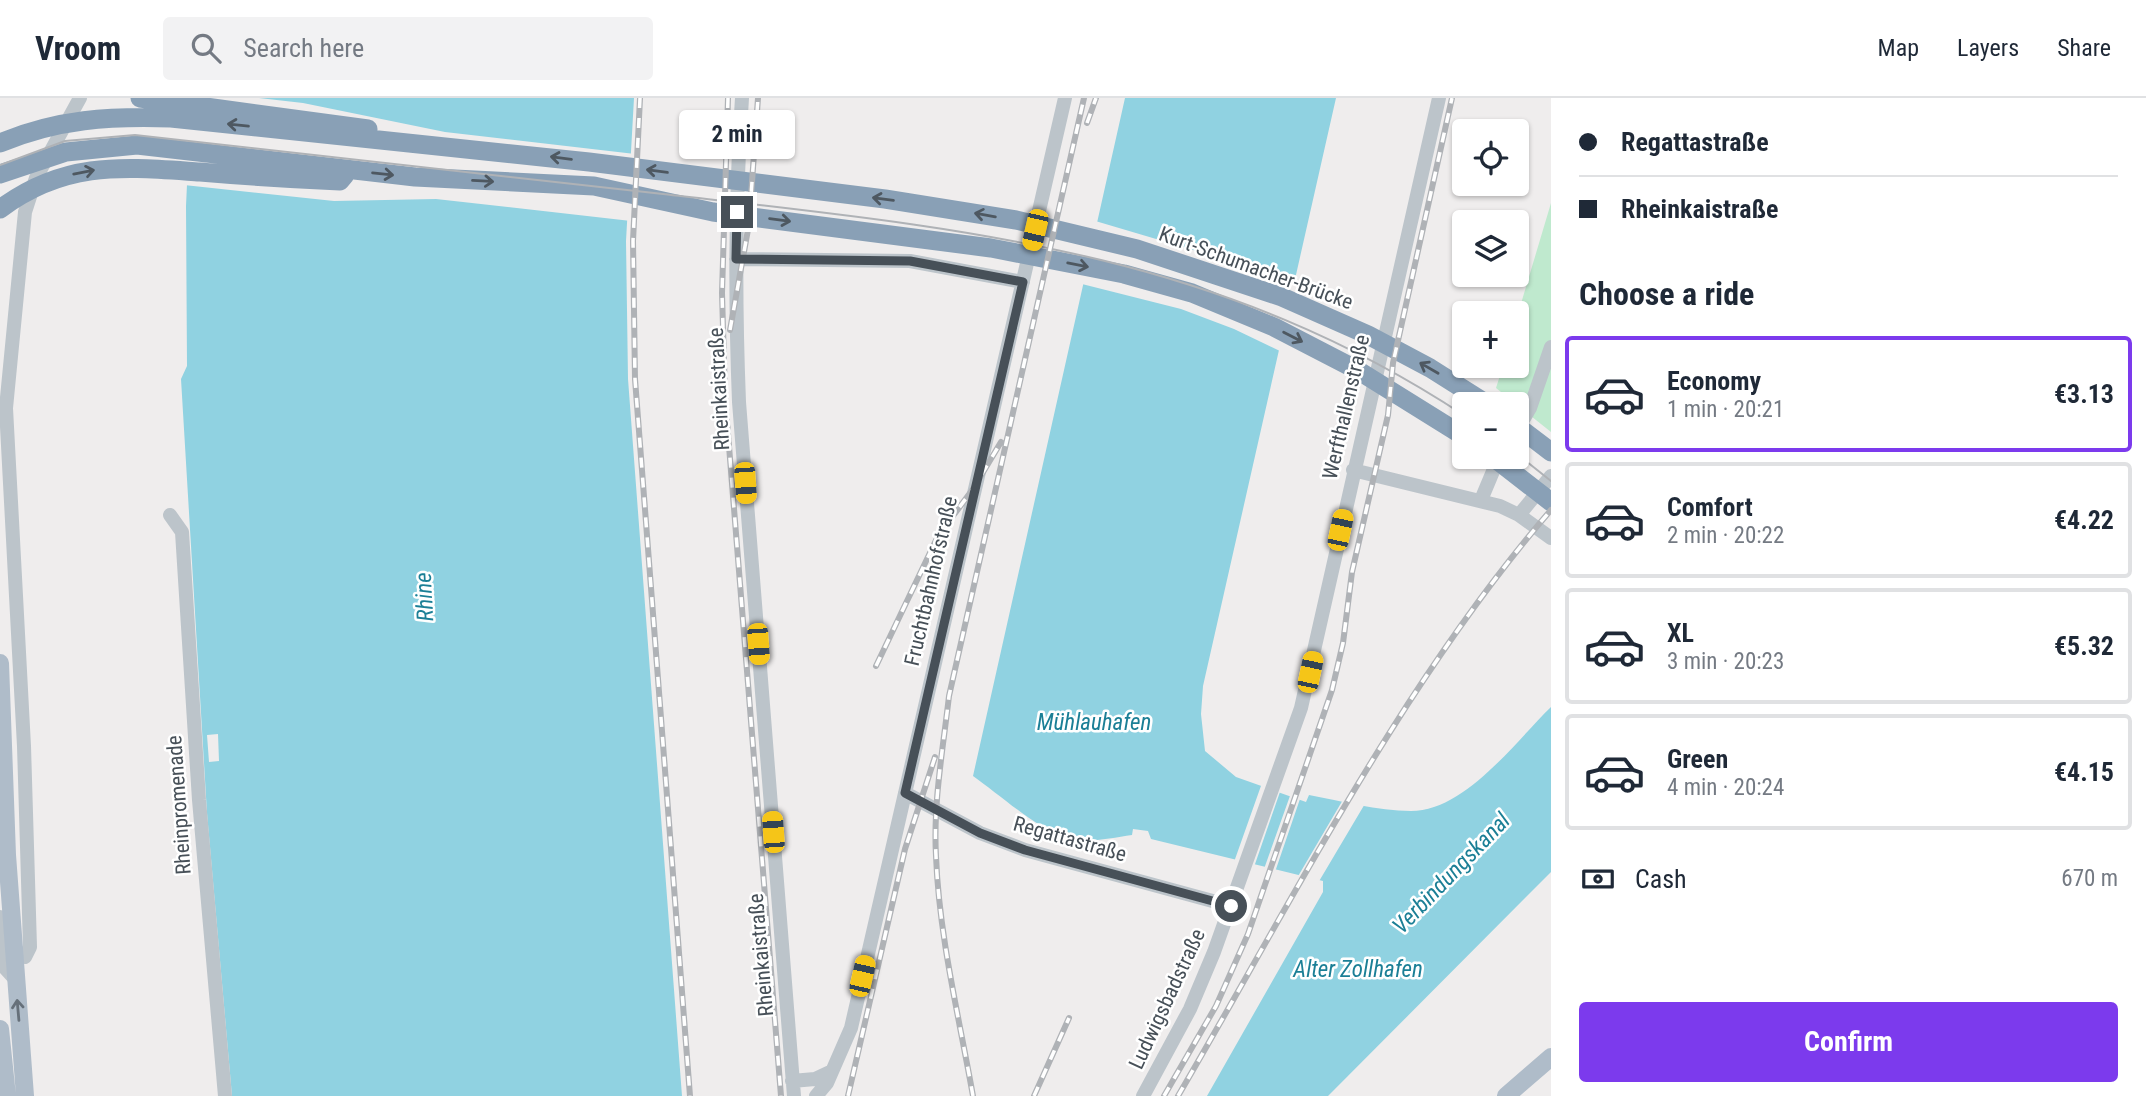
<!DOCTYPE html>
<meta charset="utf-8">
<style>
:root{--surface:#fff;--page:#f2f2f3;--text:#1f2937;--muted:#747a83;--line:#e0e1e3;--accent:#7c3aed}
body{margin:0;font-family:"Roboto Condensed",sans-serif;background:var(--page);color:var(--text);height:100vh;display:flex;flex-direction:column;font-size:26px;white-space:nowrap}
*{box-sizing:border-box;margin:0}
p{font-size:23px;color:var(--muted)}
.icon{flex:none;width:38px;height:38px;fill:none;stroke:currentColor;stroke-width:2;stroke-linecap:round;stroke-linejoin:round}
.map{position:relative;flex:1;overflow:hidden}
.drawer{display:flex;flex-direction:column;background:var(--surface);width:595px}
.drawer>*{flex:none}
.hud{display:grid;align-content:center;height:154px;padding:0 28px;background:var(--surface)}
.buttons{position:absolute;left:1452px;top:21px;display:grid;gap:14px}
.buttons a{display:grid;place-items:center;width:77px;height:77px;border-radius:7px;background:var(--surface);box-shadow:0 2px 5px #0004;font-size:35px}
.end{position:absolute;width:32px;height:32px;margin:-16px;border:9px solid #475058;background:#fff;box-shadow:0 0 0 4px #fff}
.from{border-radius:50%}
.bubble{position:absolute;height:49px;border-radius:7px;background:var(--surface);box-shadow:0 2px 5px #0004;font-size:23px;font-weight:700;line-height:49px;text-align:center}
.car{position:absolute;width:21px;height:42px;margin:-21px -10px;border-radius:9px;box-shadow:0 0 5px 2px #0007;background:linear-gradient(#f5c518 24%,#345 0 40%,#f5c518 0 76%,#345 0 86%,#f5c518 0)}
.hud b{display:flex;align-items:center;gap:24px;height:66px;font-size:26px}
.hud b+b{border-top:2px solid var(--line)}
.hud i{width:18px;height:18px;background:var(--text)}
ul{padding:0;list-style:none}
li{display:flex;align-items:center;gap:21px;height:116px;margin:0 14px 10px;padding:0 14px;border:4px solid var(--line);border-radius:7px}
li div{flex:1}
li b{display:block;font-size:26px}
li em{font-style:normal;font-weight:700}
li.active{border-color:var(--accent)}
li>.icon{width:63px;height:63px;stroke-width:1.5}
h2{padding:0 28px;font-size:32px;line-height:84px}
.pay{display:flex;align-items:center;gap:18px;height:77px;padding:0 28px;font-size:26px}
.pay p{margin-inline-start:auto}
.primary-button{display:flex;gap:14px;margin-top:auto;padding:14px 28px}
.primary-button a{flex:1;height:80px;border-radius:7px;background:var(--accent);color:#fff;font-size:28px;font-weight:700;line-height:80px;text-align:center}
header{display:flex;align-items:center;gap:42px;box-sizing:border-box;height:98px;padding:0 35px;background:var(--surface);border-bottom:2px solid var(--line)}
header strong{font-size:33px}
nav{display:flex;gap:38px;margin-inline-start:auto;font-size:24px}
.search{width:490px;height:63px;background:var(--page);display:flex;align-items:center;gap:18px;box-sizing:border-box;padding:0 24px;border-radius:7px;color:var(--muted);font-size:26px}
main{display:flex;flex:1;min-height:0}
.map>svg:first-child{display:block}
.green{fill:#bfe9ce}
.water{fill:#90d2e1}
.pier{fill:#efeded}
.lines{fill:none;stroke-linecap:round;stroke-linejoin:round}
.minor{stroke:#bcc4ca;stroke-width:14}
.major{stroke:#afbcc9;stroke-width:18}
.highway{stroke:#89a0b6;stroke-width:19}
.tram{stroke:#afb2b6;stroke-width:2}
.rail-casing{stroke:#afb2b6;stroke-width:6}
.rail{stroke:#fff;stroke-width:3.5;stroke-dasharray:10;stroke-linecap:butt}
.oneway{stroke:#4e5861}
.oneway2{stroke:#66707a}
.route{stroke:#475058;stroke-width:9}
.labels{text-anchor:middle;stroke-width:5;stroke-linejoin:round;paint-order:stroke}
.street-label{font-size:21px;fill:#475058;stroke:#fff}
.water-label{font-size:23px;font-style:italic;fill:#1b7f96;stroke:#fff}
</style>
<header>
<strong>Vroom</strong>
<div class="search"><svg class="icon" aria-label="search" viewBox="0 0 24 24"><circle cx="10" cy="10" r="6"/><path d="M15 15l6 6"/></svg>Search here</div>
<nav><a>Map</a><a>Layers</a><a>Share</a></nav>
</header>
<main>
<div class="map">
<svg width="1551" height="998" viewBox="0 0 1551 998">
<rect width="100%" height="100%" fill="#efeded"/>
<!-- green -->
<path class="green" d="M1551 105V334L1496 290 1503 268H1517V219Z"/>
<!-- water -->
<path class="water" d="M191 0H634L626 143 628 281 682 998H232L207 715 181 281 187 268 186 108Z
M1125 0H1336L1203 588 1201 616 1205 653 1236 679 1306 704 1309 697C1342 703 1377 713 1411 713 1465 713 1515 644 1551 609V774L1328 998H1207L1323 794V783L1151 741 1148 733 1133 731 1132 737C1111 740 1086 746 1066 740 1036 730 1000 697 973 678Z"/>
<!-- pier -->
<path class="pier" d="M187 0H259L303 5 445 34 635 56 631 123 436 101 334 103 184 87Z
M1092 122 1227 162 1297 188 1282 254 1234 231 1181 211 1078 185Z
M218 636 219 663 209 664 207 637Z
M1262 685 1281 691 1254 769 1234 764Z
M1291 695 1301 698 1275 774 1264 771Z
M1344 700 1366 704 1318 785 1297 780Z"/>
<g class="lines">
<!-- minor -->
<path class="minor" d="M742 0C735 102 735 203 739 304L794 998
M736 161 910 163 1023 184
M1517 332 1530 310 1551 249
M1353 372 1500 408 1519 417 1551 440
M1481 402 1499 359
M170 417 182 434 199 702 225 998
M1519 417 1551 378
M905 695 980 735 1025 752 1231 808
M0 819 4 869 15 881
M25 859 30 849 24 648 6 310 25 114 36 80 80 0
M792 983 815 981 832 973
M816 998 827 985 851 930 1065 0
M1143 998 1190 911 1214 854 1301 610 1439 0"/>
<!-- major -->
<path class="major" d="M0 565 7 757 25 998
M0 931 7 998
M1506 998 1551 959"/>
<!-- highway -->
<path class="highway" d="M140 0 368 31
M0 45C57 21 110 18 171 20L589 64 885 101 1016 122 1137 151 1282 199 1368 237 1430 270 1487 306
M0 76 66 54 137 47 415 79 594 88 713 114 991 150 1124 176 1192 195 1274 229 1359 273 1465 339
M0 111C66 62 124 69 200 74 247 78 293 81 340 83L345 77
M1517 328 1551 354
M1493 359 1551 404"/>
<!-- tram -->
<path class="tram" d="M0 67 65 43 135 37C311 56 487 76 663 96 957 130 1210 150 1465 318
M1517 356 1551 383"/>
<!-- rail casing -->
<g class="rail-casing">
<path id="rail" d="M640 0 633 143 635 281 690 998
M728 0 722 195 725 298 781 998
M1087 25 1096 0
M730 232 749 126 758 0
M876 568 938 438 973 391 1001 344
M848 998 905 751 935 659
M973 998C959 919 939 838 936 758 933 705 943 651 949 598L1084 0
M1034 998 1069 920
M1164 998 1216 908 1248 836 1332 592 1343 545 1352 474 1388 317 1393 265 1452 0
M1178 998C1292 803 1404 582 1551 412"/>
</g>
<!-- rail -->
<use href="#rail" class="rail"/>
</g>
<!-- one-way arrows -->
<defs><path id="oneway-shaft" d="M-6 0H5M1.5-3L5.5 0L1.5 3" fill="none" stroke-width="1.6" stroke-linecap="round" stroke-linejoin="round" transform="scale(1.75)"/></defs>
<g class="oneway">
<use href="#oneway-shaft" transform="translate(238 27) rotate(-174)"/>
<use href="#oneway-shaft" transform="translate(561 60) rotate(-173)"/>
<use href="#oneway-shaft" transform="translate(657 73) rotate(-172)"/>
<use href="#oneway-shaft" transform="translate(84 74) rotate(-11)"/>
<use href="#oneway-shaft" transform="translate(383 76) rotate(6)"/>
<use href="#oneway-shaft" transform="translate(483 83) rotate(3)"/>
<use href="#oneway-shaft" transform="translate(883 101) rotate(-173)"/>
<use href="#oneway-shaft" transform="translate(985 117) rotate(-170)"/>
<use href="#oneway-shaft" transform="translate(780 122) rotate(7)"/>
<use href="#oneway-shaft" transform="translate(1078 167) rotate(11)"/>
<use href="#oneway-shaft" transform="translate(1293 239) rotate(27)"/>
<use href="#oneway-shaft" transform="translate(1429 270) rotate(-150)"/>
</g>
<use class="oneway2" href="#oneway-shaft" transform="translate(18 912) rotate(-95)"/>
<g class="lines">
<!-- route -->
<path class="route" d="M737 114 736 161 910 163 1023 184 905 695 980 735 1025 752 1231 808"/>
</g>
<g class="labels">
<!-- street labels -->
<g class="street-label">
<text transform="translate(1256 170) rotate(20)" y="7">Kurt-Schumacher-Brücke</text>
<text transform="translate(719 291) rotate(-93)" y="7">Rheinkaistraße</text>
<text transform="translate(1346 309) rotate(-77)" y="7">Werfthallenstraße</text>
<text transform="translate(931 483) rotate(-77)" y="7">Fruchtbahnhofstraße</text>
<text transform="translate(179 707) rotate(-94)" y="7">Rheinpromenade</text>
<text transform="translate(1070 741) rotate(16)" y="7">Regattastraße</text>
<text transform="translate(761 857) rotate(-95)" y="7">Rheinkaistraße</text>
<text transform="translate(1167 901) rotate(-65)" y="7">Ludwigsbadstraße</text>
</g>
<!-- water labels -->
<g class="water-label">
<text transform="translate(424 499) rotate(-93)" y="8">Rhine</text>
<text x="1094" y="632">Mühlauhafen</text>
<text transform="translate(1451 775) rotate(-46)" y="8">Verbindungskanal</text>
<text x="1358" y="879">Alter Zollhafen</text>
</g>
</g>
</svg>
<div class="buttons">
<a><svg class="icon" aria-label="locate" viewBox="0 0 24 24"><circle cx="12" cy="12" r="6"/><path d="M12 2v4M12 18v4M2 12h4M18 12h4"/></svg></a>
<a><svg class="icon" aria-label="layers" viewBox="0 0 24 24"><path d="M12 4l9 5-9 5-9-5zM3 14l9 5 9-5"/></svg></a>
<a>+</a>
<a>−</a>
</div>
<i class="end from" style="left:1231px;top:808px"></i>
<i class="end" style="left:737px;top:114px"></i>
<div class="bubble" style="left:679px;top:12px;width:116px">2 min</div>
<i class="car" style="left:1035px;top:132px;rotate:193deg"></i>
<i class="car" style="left:745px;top:385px;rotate:176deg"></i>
<i class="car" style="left:1340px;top:432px;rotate:12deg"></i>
<i class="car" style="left:758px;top:546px;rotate:176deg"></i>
<i class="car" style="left:1310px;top:574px;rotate:12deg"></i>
<i class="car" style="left:773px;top:734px;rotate:356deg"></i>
<i class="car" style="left:862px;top:878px;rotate:13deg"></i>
</div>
<section class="drawer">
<div class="hud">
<b><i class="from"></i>Regattastraße</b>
<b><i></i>Rheinkaistraße</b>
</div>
<h2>Choose a ride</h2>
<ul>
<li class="active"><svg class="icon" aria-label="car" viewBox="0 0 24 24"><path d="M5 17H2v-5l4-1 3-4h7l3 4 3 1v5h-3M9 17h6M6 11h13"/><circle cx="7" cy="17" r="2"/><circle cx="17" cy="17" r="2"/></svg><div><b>Economy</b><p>1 min · 20:21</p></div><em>€3.13</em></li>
<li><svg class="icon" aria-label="car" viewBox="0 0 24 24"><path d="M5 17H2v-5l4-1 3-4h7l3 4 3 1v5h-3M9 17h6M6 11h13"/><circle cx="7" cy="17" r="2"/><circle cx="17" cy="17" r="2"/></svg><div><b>Comfort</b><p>2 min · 20:22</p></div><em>€4.22</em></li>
<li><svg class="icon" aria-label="car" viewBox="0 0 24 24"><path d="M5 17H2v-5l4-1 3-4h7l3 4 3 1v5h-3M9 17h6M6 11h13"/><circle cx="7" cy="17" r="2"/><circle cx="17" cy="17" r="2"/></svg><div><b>XL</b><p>3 min · 20:23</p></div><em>€5.32</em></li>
<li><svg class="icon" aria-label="car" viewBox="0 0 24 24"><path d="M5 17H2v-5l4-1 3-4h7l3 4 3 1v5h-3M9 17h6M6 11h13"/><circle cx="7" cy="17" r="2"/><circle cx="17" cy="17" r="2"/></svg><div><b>Green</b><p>4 min · 20:24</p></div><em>€4.15</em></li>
</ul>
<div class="pay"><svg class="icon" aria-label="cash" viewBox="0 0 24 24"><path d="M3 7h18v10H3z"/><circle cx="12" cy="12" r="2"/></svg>Cash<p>670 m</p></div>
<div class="primary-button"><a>Confirm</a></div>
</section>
</main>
